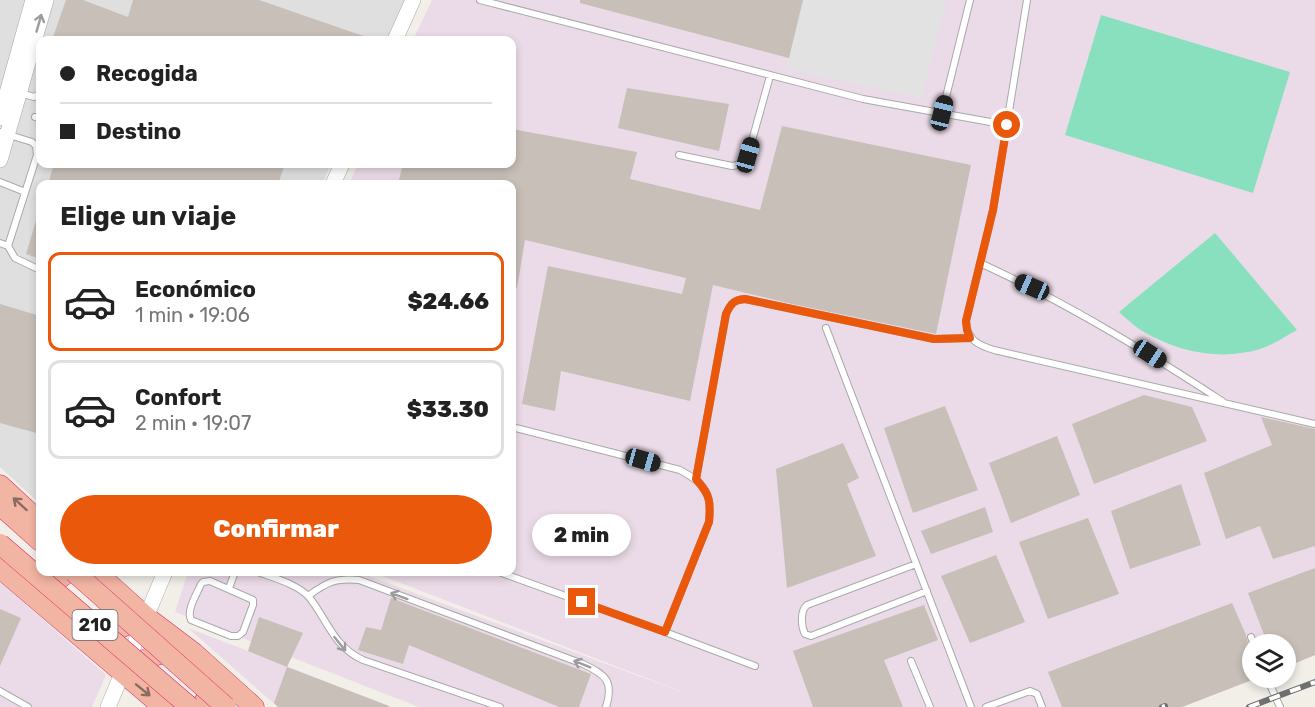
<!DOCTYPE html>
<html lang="es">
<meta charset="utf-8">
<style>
:root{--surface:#fff;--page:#f6f6f6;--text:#222;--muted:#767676;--line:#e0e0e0;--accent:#ea580c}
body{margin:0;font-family:Rubik,sans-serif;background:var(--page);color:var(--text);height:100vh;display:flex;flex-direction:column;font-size:22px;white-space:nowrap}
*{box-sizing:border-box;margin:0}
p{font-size:20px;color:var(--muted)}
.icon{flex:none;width:33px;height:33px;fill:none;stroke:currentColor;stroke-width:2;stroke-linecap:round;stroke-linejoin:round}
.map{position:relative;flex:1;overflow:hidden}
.drawer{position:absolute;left:36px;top:180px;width:480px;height:396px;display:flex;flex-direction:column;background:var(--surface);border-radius:12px;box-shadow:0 3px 9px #0003}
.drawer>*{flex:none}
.hud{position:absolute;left:36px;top:36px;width:480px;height:132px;border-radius:12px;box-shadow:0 3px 9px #0003;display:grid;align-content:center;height:132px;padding:0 24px;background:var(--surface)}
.controls{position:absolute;left:1242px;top:634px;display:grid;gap:12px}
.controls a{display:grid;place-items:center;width:54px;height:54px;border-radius:50%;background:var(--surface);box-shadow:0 3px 9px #0003;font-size:30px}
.end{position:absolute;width:27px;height:27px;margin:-14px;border:8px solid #ea580c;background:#fff;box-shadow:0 0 0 3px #fff}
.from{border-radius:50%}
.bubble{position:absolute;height:42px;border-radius:21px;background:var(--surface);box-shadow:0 3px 9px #0003;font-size:20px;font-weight:800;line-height:42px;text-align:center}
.car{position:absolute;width:18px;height:36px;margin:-18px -9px;border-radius:8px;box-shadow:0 0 4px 2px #0007;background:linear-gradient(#222 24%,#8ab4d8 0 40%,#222 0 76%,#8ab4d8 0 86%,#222 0)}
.hud b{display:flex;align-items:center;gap:21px;height:57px;font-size:22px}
.hud b+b{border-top:2px solid var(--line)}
.hud i{width:15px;height:15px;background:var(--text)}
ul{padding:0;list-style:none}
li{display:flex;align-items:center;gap:18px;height:99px;margin:0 12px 9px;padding:0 12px;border:3px solid var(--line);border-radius:12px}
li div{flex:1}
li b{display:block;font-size:22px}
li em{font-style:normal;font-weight:800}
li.selected{border-color:var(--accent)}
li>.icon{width:54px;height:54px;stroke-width:1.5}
h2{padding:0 24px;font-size:27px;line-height:72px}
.cta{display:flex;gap:12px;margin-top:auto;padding:12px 24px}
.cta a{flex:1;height:69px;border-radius:36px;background:var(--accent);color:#fff;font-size:24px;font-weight:800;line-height:69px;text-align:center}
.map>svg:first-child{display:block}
.residential{fill:#e0dfdf}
.industrial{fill:#ebdbe8}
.pitch{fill:#88e0be}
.parking{fill:#e2e2e2}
.building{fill:#c7bfb8}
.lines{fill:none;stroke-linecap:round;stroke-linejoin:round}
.service-casing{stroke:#a9a9a9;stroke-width:8}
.tertiary-casing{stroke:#a9a9a9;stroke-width:16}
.trunk-casing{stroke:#dc2a67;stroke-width:21}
.service{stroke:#fff;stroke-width:6}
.tertiary{stroke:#fff;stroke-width:15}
.trunk{stroke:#f2b4a3;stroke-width:20}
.rail-casing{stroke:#707070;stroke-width:6}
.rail{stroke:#fff;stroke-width:4;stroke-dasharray:11;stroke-linecap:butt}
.trunk-bridge-casing{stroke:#dc2a67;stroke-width:21;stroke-linecap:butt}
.trunk-bridge{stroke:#f2b4a3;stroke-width:20}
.oneway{stroke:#9c9c9c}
.oneway2{stroke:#8a6b62}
.route{stroke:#ea580c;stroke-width:8}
.labels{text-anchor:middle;stroke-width:4.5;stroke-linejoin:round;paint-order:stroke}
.shield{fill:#fff;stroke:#646464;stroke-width:1.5}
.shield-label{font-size:18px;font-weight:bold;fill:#222}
</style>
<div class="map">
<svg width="1315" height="707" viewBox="0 0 1315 707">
<rect width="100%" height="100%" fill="#f2efe9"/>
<!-- residential -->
<path class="residential" d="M0 0H405L387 40H40V164H331L322 184H40V504L0 467Z"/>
<!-- industrial -->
<path class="industrial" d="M432 0H1315V655L1286 667V645H1252V678H1257L1182 707H419L175 612 188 572H358L698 698 372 572H512V184H349L358 164H512V40H413Z
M0 582 106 675 92 707H0Z
M188 628 248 651 391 707H278Z"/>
<!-- pitch -->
<path class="pitch" d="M1101 15 1290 72 1253 193 1065 135Z
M1215 233 1297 330C1286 336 1273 345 1260 349 1220 361 1179 352 1144 332 1135 327 1127 319 1119 312Z"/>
<!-- parking -->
<path class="parking" d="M803 0H947L922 98 786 69Z"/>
<!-- building -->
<path class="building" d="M66 0H83L128 17 133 0H259L372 39 371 40H52Z
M580 0H803L789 58 580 3Z
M627 88 729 104 719 151 618 128Z
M782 126 971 165 936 334 792 304 713 285 690 401 561 371 555 411 522 404 548 266 682 294 686 278 525 240 517 288H512V184H398L403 164H512V129L637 152 630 179 760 210Z
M54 164H285L278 184H48Z
M38 214H40V259L26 254Z
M0 304 40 316V434L0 423Z
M1144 395 1192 407 1207 441 1094 484 1072 424Z
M945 406 978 490 913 513 884 428Z
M1261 417 1315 429V546L1273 559 1260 526 1226 539 1204 473 1272 445Z
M1057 436 1080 495 1011 523 989 463Z
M843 443 859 478 847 484 876 556 787 588 776 469Z
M1181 484 1201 545 1130 569 1111 511Z
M985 507 993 532 931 554 921 531Z
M1088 518 1119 594 1048 619 1019 542Z
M996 555 1025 622 970 643 941 576Z
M1315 568V655L1286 667V645H1268L1248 593Z
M391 598 591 674 579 707H559L409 645 403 664 358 650 366 627 381 630Z
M1232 603 1246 635 1249 647 1252 650V680L1182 707H1062L1048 672Z
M924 605 938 640 884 660 903 707H813L793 651Z
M0 609 21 618 0 666Z
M259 617 303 633 287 667 248 651Z
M287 667 389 706V707H278L274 703Z"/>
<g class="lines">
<!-- service casing -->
<g class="service-casing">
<path id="service" d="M480 0 863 99 1007 125
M1027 0 993 210 966 321C967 340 978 345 994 350L1315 424
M20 93 34 97 40 94
M942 113 970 0
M35 117 40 118
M0 132 32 142 36 146 37 155 8 246 0 243
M679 155 732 166C741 165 744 162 748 155L770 76
M0 182 25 192
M8 246 15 258 40 270
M980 263C1065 302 1144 350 1222 401
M826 328 971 707
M512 427 680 470C706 484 712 493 709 522L665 632 755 666
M696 479 726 314C731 303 734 300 745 299L934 339 971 338
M916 564 807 605C800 611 801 626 805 634L811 636 927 591
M258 572C274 578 297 584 309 597 328 621 333 646 363 660L500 707
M499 572 665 632
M210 581 253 600V605L243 632 238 636H231L191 620C186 610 197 594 201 584L203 582Z
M229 588 235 572
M308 596C327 582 335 578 359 580L583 664C606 675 614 681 606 707
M1251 637 1254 645
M911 661 930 707
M1267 678 1280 707
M0 691 28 707
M986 707 1030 691 1037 694 1042 707"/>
</g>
<!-- tertiary casing -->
<g class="tertiary-casing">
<path id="tertiary" d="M395 40 413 0
M0 118 33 0
M0 160 46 0
M333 184 342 164
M108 707 165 572"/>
</g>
<!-- trunk casing -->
<g class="trunk-casing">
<path id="trunk" d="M0 485 40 522
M0 505 40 541
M0 568 163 707
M96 572 145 616 194 653 254 707
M33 588 50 586 68 572
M89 631H114L145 616
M125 672C142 660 158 651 180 652
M199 707 212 695H229"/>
</g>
<!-- service -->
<use href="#service" class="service"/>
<!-- tertiary -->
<use href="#tertiary" class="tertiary"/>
<!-- trunk -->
<use href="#trunk" class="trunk"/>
<!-- rail casing -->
<g class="rail-casing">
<path id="rail" d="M1162 707 1165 706
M1249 707 1315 682"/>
</g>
<!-- rail -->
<use href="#rail" class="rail"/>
<!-- trunk-bridge casing -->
<g class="trunk-bridge-casing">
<path id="trunk-bridge" d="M0 544 190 707
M74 572 226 707"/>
</g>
<!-- trunk-bridge -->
<use href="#trunk-bridge" class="trunk-bridge"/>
</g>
<!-- one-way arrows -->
<defs><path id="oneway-shaft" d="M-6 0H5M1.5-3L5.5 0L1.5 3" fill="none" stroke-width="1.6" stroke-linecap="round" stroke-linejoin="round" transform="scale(1.5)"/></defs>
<g class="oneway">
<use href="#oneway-shaft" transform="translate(39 23) rotate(-74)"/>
<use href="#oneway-shaft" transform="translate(399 596) rotate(-160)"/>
<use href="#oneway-shaft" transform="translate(340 644) rotate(51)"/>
<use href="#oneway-shaft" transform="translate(582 664) rotate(-158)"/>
</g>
<g class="oneway2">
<use href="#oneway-shaft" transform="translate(20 504) rotate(-138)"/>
<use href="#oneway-shaft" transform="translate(143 690) rotate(39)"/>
</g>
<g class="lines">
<!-- route -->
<path class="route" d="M582 602 665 632 709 522C711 501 710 495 696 479L726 314C731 303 734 300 745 299L934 339 970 338 967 330 966 321 993 210 1007 125"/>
</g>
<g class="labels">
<!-- shield labels -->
<rect class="shield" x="72.5" y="610" width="45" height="30" rx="4.5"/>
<g class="shield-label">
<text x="95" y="631">210</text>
</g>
</g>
</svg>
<div class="controls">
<a><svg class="icon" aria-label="layers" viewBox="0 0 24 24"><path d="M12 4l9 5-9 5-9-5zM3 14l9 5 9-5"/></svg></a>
</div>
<i class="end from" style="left:1007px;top:125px"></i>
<i class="end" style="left:582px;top:602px"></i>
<div class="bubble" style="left:532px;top:514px;width:99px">2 min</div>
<i class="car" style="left:942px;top:113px;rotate:14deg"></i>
<i class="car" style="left:748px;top:155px;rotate:16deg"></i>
<i class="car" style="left:1032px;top:287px;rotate:294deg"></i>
<i class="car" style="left:1150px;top:354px;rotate:123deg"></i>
<i class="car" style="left:643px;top:460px;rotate:106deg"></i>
<div class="hud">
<b><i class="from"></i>Recogida</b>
<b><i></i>Destino</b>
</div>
<section class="drawer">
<h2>Elige un viaje</h2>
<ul>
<li class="selected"><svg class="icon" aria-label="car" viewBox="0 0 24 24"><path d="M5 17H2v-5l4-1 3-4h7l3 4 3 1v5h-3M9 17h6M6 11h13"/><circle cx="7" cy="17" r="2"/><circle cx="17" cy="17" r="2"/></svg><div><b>Económico</b><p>1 min · 19:06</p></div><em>$24.66</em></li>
<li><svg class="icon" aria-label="car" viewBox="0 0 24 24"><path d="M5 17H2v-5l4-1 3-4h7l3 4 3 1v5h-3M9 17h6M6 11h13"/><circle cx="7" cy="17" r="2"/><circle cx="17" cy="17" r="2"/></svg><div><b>Confort</b><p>2 min · 19:07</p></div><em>$33.30</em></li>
</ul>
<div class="cta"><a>Confirmar</a></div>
</section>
</div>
